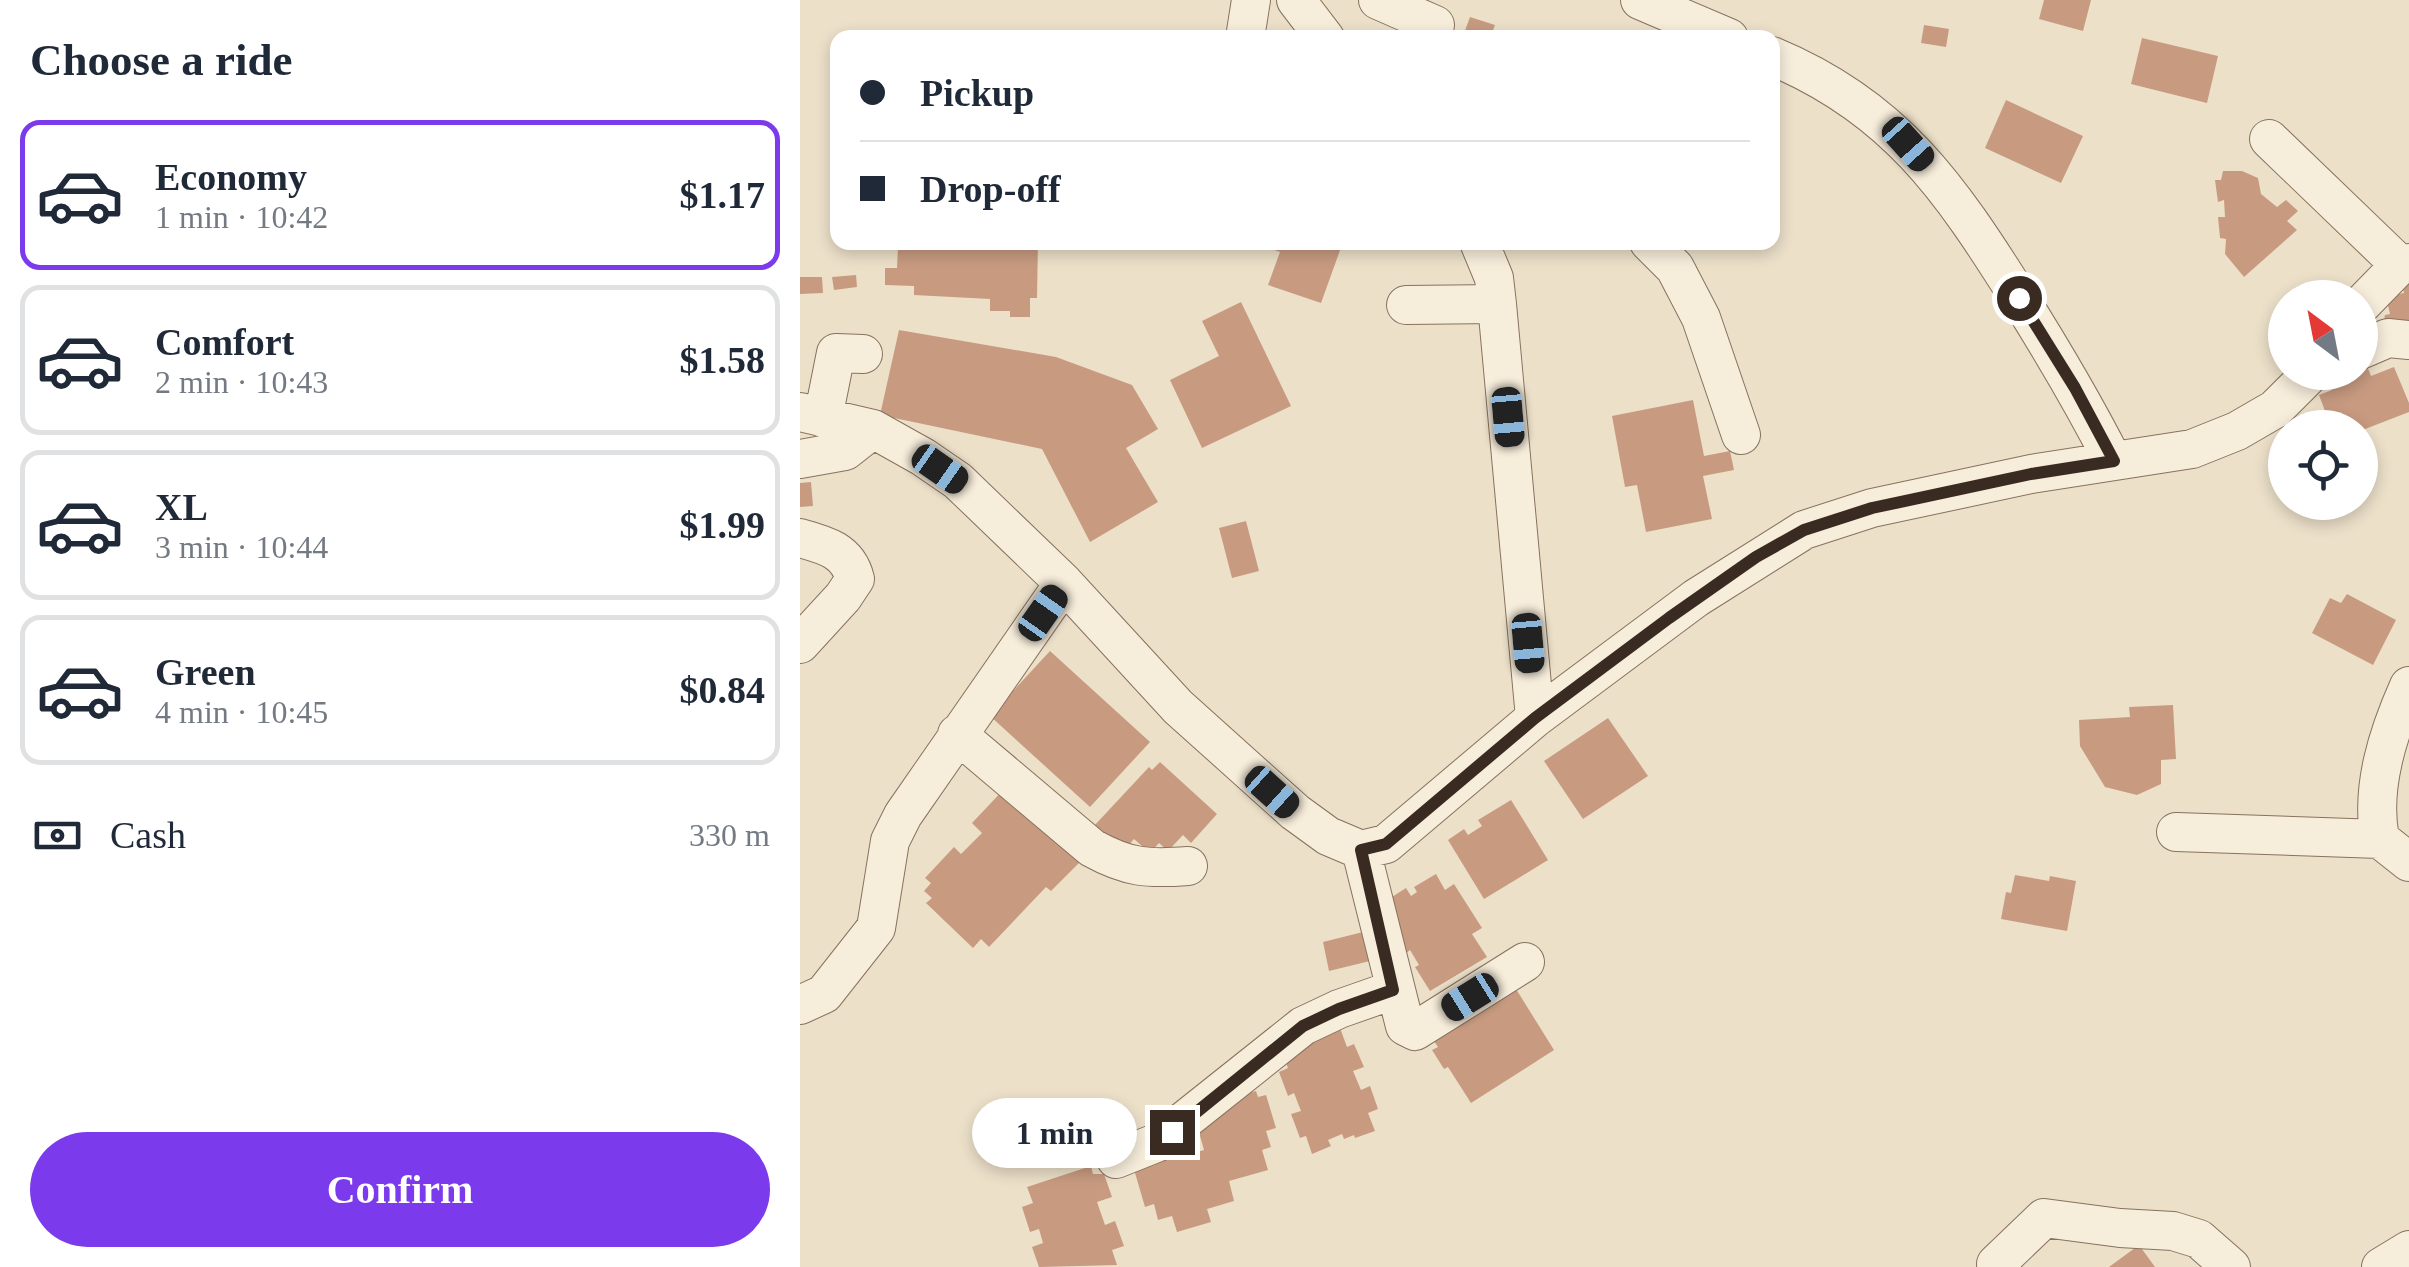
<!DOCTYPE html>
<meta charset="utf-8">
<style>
:root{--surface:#fff;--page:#f2f2f3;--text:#1f2937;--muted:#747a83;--line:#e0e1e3;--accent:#7c3aed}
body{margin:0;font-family:"Times New Roman",serif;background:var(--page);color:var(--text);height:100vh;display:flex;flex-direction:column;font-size:38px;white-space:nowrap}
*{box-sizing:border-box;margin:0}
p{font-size:32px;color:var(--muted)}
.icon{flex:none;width:55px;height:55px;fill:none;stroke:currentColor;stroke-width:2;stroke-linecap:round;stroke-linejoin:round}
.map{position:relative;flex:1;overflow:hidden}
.details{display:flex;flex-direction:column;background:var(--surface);width:800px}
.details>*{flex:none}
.guide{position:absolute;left:30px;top:30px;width:950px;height:220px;border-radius:20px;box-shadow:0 5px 15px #0003;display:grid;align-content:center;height:220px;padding:0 30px;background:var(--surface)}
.needle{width:65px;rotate:328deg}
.fabs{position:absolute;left:1468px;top:280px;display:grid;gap:20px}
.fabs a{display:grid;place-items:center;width:110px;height:110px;border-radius:50%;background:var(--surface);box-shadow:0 5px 15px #0003;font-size:50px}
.end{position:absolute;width:45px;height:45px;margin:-22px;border:12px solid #392b21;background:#fff;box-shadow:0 0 0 5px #fff}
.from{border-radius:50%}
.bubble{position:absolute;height:70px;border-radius:35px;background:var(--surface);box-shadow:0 5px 15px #0003;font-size:32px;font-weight:600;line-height:70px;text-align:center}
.car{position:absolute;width:30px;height:60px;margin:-30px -15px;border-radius:12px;box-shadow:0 0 8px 2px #0007;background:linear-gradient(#222 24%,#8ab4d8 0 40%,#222 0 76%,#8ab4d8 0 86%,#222 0)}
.guide b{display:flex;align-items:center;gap:35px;height:95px;font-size:38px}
.guide b+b{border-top:2px solid var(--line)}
.guide i{width:25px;height:25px;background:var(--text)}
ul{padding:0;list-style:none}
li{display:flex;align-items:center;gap:30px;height:150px;margin:0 20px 15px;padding:0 10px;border:5px solid var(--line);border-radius:20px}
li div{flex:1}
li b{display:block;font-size:38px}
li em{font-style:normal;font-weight:600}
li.active{border-color:var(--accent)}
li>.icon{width:90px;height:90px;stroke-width:1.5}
h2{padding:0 30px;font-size:45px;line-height:120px}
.pay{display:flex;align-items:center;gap:25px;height:110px;padding:0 30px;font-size:38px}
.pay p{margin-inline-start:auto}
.primary-button{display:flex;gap:20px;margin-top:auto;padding:20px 30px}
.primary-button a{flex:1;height:115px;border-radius:60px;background:var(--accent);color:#fff;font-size:40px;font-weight:600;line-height:115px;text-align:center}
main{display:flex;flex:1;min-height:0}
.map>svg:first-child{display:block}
.building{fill:#c89b81}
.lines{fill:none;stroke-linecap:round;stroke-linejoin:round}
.minor-casing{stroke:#87725e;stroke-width:40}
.minor{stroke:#f7eddb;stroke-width:38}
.route{stroke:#392b21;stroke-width:12}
</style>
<main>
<section class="details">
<h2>Choose a ride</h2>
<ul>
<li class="active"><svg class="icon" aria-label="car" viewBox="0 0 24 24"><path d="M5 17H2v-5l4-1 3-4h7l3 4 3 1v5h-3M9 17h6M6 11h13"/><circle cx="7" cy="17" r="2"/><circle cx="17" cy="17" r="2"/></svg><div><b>Economy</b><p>1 min · 10:42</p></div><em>$1.17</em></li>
<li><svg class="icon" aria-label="car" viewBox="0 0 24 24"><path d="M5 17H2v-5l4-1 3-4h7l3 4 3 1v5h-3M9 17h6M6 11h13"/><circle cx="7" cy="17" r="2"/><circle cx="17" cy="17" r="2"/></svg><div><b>Comfort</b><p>2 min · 10:43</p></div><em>$1.58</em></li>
<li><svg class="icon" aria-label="car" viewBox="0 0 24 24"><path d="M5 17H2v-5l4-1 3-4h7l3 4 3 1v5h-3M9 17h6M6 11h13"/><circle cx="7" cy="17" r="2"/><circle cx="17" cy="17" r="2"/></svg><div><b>XL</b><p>3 min · 10:44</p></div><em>$1.99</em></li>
<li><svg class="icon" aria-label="car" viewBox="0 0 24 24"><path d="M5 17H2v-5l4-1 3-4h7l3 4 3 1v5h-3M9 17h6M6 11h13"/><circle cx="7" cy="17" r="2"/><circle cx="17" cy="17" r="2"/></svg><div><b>Green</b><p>4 min · 10:45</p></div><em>$0.84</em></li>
</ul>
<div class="pay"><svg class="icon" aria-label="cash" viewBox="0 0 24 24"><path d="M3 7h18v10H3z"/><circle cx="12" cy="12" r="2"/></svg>Cash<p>330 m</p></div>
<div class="primary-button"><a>Confirm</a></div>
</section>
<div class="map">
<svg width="1609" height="1267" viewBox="0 0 1609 1267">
<rect width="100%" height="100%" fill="#ece0c9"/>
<!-- building -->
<path class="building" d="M1244 0H1291L1283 31 1239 19Z
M670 17 695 25 690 38 663 36Z
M1124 25 1149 29 1146 47 1121 43Z
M1342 38 1418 56 1407 103 1331 84Z
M1206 100 1283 136 1261 183 1185 148Z
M1423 171H1442L1458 178 1461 194 1477 207 1486 200 1498 211 1487 221 1497 230 1444 277 1425 254 1426 239 1420 238 1418 217H1425L1424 200 1418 202 1415 180H1421Z
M148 242H238L237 298H230V317H210V311H190V299L114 295V286L85 285V268H97L98 248 148 249Z
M464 242H543L521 303 468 285 480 252 463 246Z
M56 275 57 287 34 290 32 277Z
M0 277H22L23 293 0 294Z
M1609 282V324L1584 320 1585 315 1590 314 1587 301 1598 290 1599 294 1604 293 1602 284Z
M441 302 491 406 402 448 370 380 419 356 402 321Z
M99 330 256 357 332 385 358 429 326 448 358 502 290 542 242 449 80 415Z
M1567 366 1571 376 1594 367 1609 403V412L1560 431V428H1546L1541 414 1528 419 1519 395 1532 390 1528 382 1560 372Z
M893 400 904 456 930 451 934 470 903 476 912 519 846 532 837 485 825 487 812 416Z
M11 482 13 506 0 507V483Z
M446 521 459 571 432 578 419 528Z
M1547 594 1596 620 1573 665 1512 633 1530 598 1541 603Z
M250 651 350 742 290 807 190 716Z
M1373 705 1376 759 1361 760V784L1337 795 1305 787 1280 746 1279 720 1330 717 1329 707Z
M808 718 848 776 783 819 744 761Z
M360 762 417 814 391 843 383 835 368 851 359 843 350 853 334 839 322 852 294 826 349 767 352 770Z
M206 787 282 860 251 891 246 887 189 947 181 939 173 948 126 903 132 898 124 891 131 883 125 878 154 847 161 854 182 833 172 823Z
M711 800 748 860 684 899 648 840 664 829 668 835 682 826 678 820Z
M636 874 645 890 654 884 682 928 672 934 687 957 630 991 615 967 619 965 610 950 605 954 584 902 606 888 611 896 617 892 614 887Z
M1215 875 1249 881 1250 876 1276 881 1267 931 1201 919 1206 892 1211 893Z
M567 931 574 960 529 971 523 942Z
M716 989 754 1050 671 1103 648 1067 644 1069 632 1050 638 1047 634 1041Z
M540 1028 547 1047 554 1044 564 1067 553 1071 561 1090 570 1086 578 1109 568 1113 575 1131 555 1138 554 1135 544 1139 542 1134 528 1140 531 1146 512 1154 506 1136 500 1138 491 1114 501 1111 494 1093 488 1096 479 1072 488 1068 481 1051Z
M456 1091 458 1097 466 1095 476 1128 466 1131 471 1147 462 1150 468 1170 429 1181 434 1201 407 1209 411 1222 377 1232 372 1216 358 1220 354 1204 345 1207 333 1166 370 1155 372 1159 404 1150 395 1118 431 1108 429 1099Z
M291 1166 293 1174H304L312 1197 297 1202 305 1225 315 1221 324 1246 312 1250 317 1265 239 1267 232 1247 243 1243 239 1229 230 1232 222 1207 233 1203 227 1187Z
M1339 1245 1355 1267H1309Z"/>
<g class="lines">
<!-- minor casing -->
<g class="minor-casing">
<path id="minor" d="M496 0 525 38
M578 0 635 25
M840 0 929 38
M445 38 451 0
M972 56C1095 107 1150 188 1218 296 1252 350 1284 404 1313 461
M1469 139 1600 265
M679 242 694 278 697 304 735 718
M849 242 875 268 901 318 941 435
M606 305 697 304
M1560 306 1600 265 1609 263
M1560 350 1588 338 1609 340
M0 412 73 429 123 457 158 481 264 583 378 707 495 812 528 836 561 850 586 844 735 718 896 598 1004 530 1072 508 1231 474 1392 449 1437 431 1475 409 1512 372
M23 418 36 353 63 354
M0 459 45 451 73 429
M0 538C26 545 48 551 55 579L43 597 0 644
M1609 686C1588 733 1570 788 1580 839L1609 862
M157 734 292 848C328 868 348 869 388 866
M1376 832 1580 839
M561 850 605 1026 615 1031 725 962
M0 1005 24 994 76 928 90 841 103 815 264 583
M316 1159 356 1143 503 1026 539 1009 593 990
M1196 1264 1244 1218 1320 1228 1373 1231 1399 1239 1431 1267
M1581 1267 1609 1250"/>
</g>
<!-- minor -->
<use href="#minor" class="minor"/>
</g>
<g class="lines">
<!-- route -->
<path class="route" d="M372 1132 503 1026 539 1009 593 990 561 850 586 844 735 718 869 618 956 557 1004 530 1072 508 1231 474 1314 461 1275 388 1219 298"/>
</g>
</svg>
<div class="fabs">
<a><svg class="needle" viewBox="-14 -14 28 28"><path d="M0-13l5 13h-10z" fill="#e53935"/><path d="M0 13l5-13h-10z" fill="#747a83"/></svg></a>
<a><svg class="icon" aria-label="locate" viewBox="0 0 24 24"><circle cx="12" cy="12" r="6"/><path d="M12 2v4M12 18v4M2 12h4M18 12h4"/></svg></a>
</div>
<i class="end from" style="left:1219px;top:298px"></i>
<i class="end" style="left:372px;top:1132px"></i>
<div class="bubble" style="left:172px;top:1098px;width:165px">1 min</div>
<i class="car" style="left:1108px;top:144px;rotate:138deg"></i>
<i class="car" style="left:708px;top:417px;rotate:175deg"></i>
<i class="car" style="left:140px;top:469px;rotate:125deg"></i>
<i class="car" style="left:243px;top:613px;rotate:35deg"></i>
<i class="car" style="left:728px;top:643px;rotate:175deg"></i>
<i class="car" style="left:472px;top:792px;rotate:132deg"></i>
<i class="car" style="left:670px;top:997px;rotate:238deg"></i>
<div class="guide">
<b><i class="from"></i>Pickup</b>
<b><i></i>Drop-off</b>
</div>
</div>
</main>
